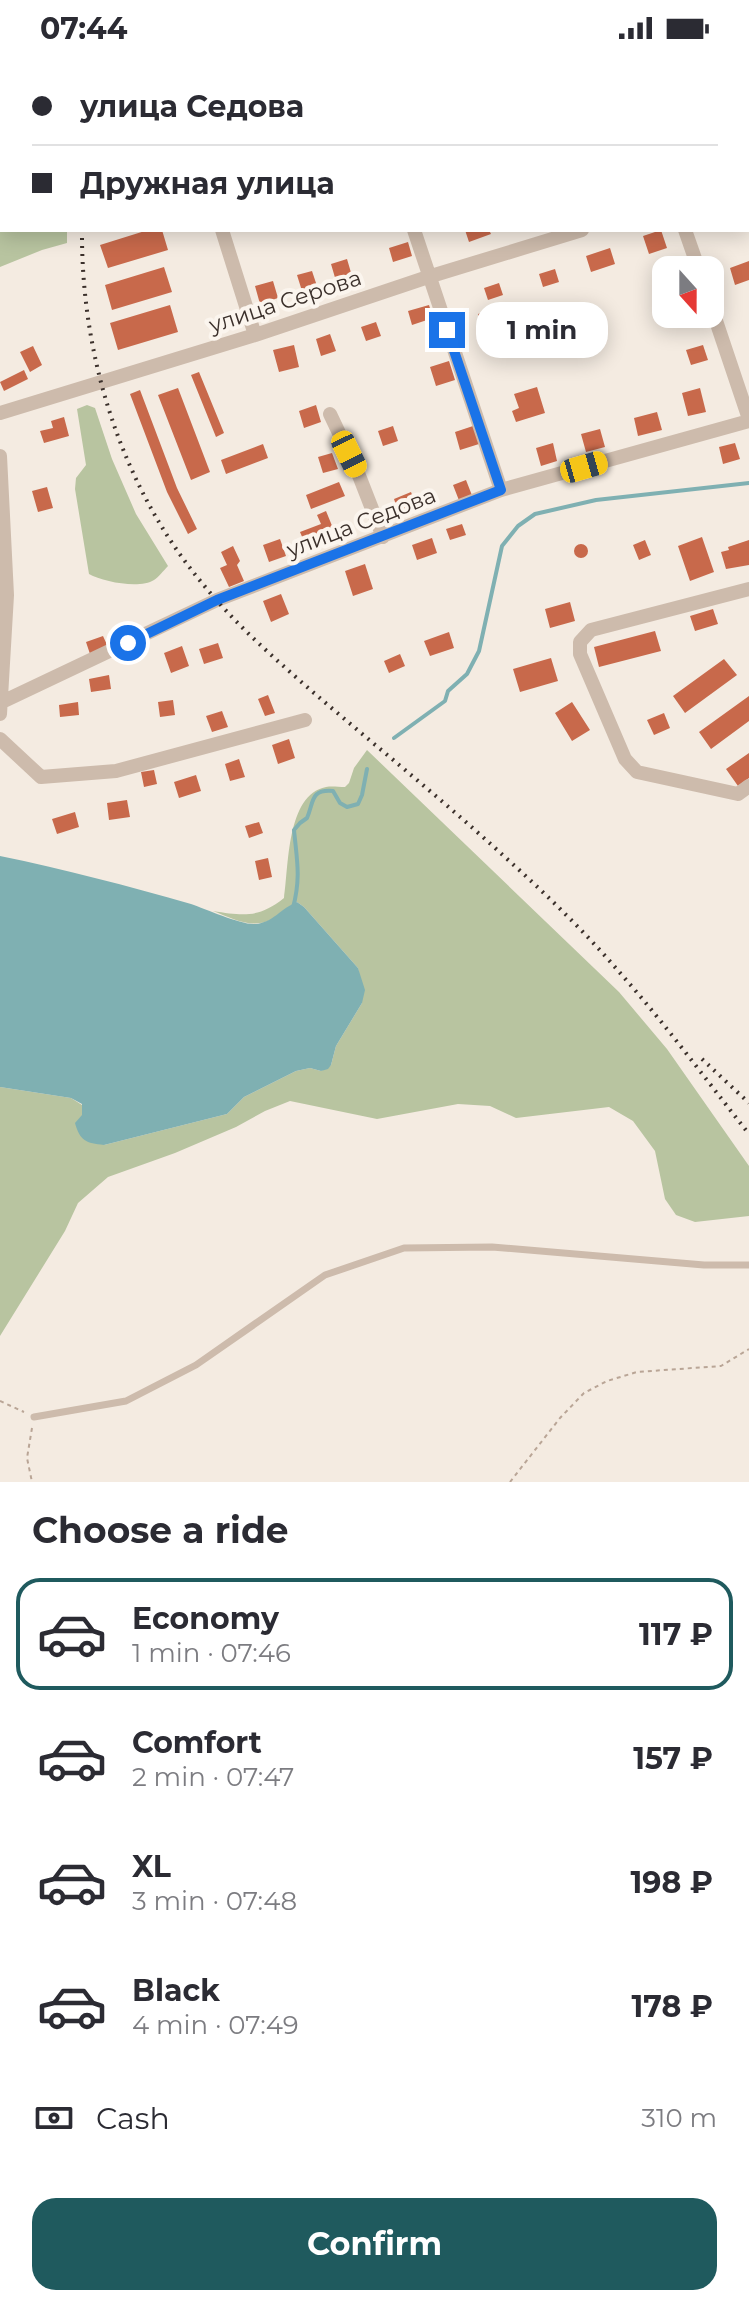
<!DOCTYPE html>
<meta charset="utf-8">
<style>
:root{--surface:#fff;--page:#f7f7f7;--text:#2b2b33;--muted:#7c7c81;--line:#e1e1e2;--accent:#1f5a5e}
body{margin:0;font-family:Montserrat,sans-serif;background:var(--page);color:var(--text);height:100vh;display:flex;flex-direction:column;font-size:30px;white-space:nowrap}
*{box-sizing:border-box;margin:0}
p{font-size:26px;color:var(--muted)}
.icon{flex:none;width:44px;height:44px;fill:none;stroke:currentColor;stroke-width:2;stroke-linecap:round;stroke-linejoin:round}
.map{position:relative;height:1426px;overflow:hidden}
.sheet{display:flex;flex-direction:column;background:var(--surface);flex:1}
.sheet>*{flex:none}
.top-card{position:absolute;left:0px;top:0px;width:750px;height:176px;box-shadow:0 4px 20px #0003;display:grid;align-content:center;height:176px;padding:0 32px;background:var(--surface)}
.needle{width:52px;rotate:159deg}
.fabs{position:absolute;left:652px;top:200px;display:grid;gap:16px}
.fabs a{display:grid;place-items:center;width:72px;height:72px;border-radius:16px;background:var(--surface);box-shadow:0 4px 20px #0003;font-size:40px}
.end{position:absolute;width:36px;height:36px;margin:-18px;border:10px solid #1a73e8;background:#fff;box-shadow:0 0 0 4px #fff}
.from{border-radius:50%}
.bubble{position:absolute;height:56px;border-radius:24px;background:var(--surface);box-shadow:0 4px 20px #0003;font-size:26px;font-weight:700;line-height:56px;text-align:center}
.car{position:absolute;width:24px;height:48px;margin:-24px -12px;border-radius:10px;box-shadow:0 0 6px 2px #0007;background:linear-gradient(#f5c518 24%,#345 0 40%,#f5c518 0 76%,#345 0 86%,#f5c518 0)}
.top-card b{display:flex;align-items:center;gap:28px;height:76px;font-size:30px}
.top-card b+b{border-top:2px solid var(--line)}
.top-card i{width:20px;height:20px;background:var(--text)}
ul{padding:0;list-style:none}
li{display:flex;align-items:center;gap:24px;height:112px;margin:0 16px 12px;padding:0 16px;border:4px solid transparent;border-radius:24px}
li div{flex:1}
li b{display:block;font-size:30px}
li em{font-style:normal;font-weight:700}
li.active{border-color:var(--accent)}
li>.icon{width:72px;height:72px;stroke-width:1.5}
h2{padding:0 32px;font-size:36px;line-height:96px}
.pay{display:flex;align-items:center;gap:20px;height:88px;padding:0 32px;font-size:30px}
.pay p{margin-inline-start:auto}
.primary-button{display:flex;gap:16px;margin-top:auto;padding:16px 32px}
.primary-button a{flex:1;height:92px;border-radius:24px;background:var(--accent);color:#fff;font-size:32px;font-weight:700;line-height:92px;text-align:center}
.status{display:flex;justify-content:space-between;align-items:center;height:56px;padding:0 40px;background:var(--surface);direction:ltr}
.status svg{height:22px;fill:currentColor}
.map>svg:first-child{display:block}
.green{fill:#b8c4a0}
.water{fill:#7fb0b2}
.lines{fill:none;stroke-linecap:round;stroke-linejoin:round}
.stream{stroke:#7fb0b2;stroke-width:4}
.building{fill:#c8694b}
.path{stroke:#b9a596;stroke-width:2;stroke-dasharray:4 4;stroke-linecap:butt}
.lane{stroke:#cdbbac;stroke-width:7}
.street{stroke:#cdbbac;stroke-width:14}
.rail{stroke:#3b302b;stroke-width:4;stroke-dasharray:2 6;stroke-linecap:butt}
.route{stroke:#1a73e8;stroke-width:10}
.labels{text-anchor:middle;stroke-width:8;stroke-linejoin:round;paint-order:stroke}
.street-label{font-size:22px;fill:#3b302b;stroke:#fbf5ee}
</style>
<div class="status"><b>07:44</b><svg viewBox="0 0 49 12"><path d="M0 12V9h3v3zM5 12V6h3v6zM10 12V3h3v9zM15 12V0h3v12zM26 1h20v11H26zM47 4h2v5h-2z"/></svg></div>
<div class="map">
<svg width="749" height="1426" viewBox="0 0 749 1426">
<rect width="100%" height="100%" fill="#f4ebe1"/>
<!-- green -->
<path class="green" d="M0 0H98L97 2H2V174H67V187L42 194 0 211Z
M87 349 95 352 112 403 136 458 168 510C163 515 159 521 154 524 140 533 103 526 89 518L75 433 76 422 86 409 77 353Z
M367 694 619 936 667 993 749 1110V1160L695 1166 676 1159 665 1143 655 1095 633 1065 609 1051 516 1062 490 1050 458 1048 377 1063 290 1045 265 1055 236 1071 175 1097 108 1121 78 1147 65 1175 0 1280V1031L71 1042 82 1049V1059L104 1089 227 1058 244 1041 296 1015 310 1012 321 1015 331 1009 336 990 362 947 358 912 304 851 297 846C289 850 283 856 276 861 254 875 234 863 213 855 244 860 259 862 284 842 289 811 286 739 326 731 332 730 338 731 345 731L349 727 354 712Z"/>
<!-- water -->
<path class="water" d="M0 800C64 813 128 830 191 848 206 853 241 869 255 868 273 867 281 852 297 846L304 851 358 912 365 934 362 947 336 990 331 1009 328 1013 321 1015 310 1012 296 1015 244 1041 227 1058 104 1089C86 1087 80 1085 75 1067L82 1059V1048L71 1042 0 1031Z"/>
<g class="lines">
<!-- stream -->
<path class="stream" d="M394 682 445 645 448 635 467 618 479 595 502 490 518 470 535 458 596 444 749 427
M293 852C301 821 297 805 294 774L300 767 307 762C314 746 310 733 333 735L340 747 347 751 358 748 362 739 367 713"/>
</g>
<!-- building -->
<path class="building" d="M148 174H162L168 194 108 212 100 189Z
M465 174H489L491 178 469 186Z
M661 174 667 192 649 198 643 180Z
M408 186 412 200 393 206 389 192Z
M610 192 615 208 591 216 586 200Z
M347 203 352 220 336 225 331 208Z
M749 205V224L735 229 730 212Z
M164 211 172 236 112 254 105 229Z
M555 213 559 226 543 231 539 218Z
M312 215 317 230 302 235 297 219Z
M273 225 278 242 260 248 255 230Z
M499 227 503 239 488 244 484 232Z
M170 249 178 276 118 294 110 267Z
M429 249 433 262 412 269 408 255Z
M490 254 494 268 483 272 478 258Z
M376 266 381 280 366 285 361 271Z
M330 278 336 295 321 300 316 283Z
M294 289 299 311 279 316 273 294Z
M703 289 708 304 691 309 686 294Z
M33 290 42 309 30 316 20 296Z
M449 305 455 324 436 330 430 311Z
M24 314 28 323 4 335 0 326Z
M199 316 224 377 216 381 191 319Z
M537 331 545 357 516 366 512 355 519 352 514 338Z
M178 332 210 416 191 424 158 339Z
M700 332 706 356 688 360 682 337Z
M140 334 177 432 197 473 188 478 167 436 130 338Z
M316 349 321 366 304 372 299 355Z
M657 356 662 374 638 380 634 362Z
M64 361 69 380 44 387 40 375 53 372 51 365Z
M393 370 398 385 383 390 378 375Z
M473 370 479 388 460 394 455 376Z
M600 373 605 391 586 396 581 378Z
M553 387 557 405 541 410 536 392Z
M735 387 740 403 723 408 719 391Z
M263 388 268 402 226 418 221 404Z
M332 397 338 413 323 417 318 401Z
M466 424 473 442 460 447 453 429Z
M339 426 345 440 311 453 306 439Z
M47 431 53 452 38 456 32 435Z
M411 436 416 449 398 455 394 443Z
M326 455 337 482 327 486 326 482 306 490 300 476 321 468 317 459Z
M462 468 466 479 450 484 446 473Z
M702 481 714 516 690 525 678 490Z
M432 482 437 497 417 504 412 489Z
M280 483 286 500 269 506 263 489Z
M645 484 651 499 639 504 633 489Z
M749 484V509L726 513 721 496 729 494 728 491Z
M574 495a7 7 0 1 1 14 0a7 7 0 1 1-14 0Z
M233 490 240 505 237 509 244 525 229 531 220 512 227 509 221 496Z
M365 508 373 533 353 540 345 515Z
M281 538 289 558 271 566 263 545Z
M570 546 575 565 550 572 545 553Z
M713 553 718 568 695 575 690 560Z
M655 575 661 595 599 611 594 591Z
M449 576 454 592 430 600 424 585Z
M103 580 108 591 90 598 86 586Z
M218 587 223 602 204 608 199 593Z
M182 590 189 610 171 617 164 597Z
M400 598 405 610 389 617 384 605Z
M551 602 558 625 520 636 513 613Z
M724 603 737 619 685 657 673 640Z
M109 619 111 633 91 636 89 623Z
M268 639 275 657 265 660 258 643Z
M749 640V665L711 693 699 676Z
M173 644 175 659 160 661 158 646Z
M78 646 79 659 60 661 59 649Z
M572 646 590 674 572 685 555 657Z
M222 655 228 671 212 676 206 660Z
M664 657 670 672 654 679 647 664Z
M289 683 295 702 278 708 272 689Z
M749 697V722L738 730 726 713Z
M239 703 245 721 230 725 225 708Z
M154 714 157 728 144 731 141 716Z
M196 719 201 735 179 742 174 726Z
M127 744 130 761 109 764 107 747Z
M75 756 79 771 57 778 52 763Z
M259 766 263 777 249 782 245 770Z
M268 802 272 821 259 824 255 805Z"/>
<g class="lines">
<!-- path -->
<path class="path" d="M0 1345 24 1356
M32 1372 27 1402 32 1426
M510 1426 560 1362 584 1337 607 1325 637 1316 721 1310 749 1293"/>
<!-- lane -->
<path class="lane" d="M34 1361 126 1345 196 1309 325 1219 404 1192 492 1191 704 1209H749"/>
<!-- street -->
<path class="street" d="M360 0V2
M627 0 628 2
M278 2 285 0
M748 120H749
M222 174 255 279
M414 174 501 434
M685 174 699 214
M710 247 749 363
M0 357 255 279 428 221 582 174
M330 358 358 417 383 481
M0 400 7 539 0 658
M749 533 591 574 580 586V598L625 703 637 716 738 738 749 730
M2 646 217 544 501 434 749 365
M0 683 41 721 116 715 305 664"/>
<!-- rail -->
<path class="rail" d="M113 2 114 0
M82 174C81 299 121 430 202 527 235 568 274 602 314 637 378 692 444 745 506 802 546 838 586 877 621 918 666 969 707 1025 749 1078
M702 1003 749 1047"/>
</g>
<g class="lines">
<!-- route -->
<path class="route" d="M128 587 217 544 501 434 447 274"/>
</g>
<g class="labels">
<!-- street labels -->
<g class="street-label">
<text transform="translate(285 245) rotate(-18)" y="8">улица Серова</text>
<text transform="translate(361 466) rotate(-21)" y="8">улица Седова</text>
</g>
</g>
</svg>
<div class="fabs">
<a><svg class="needle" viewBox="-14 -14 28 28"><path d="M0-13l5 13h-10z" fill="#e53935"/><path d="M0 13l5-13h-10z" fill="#7c7c81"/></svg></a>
</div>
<i class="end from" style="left:128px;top:587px"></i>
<i class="end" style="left:447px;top:274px"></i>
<div class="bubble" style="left:476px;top:246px;width:132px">1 min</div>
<i class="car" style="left:349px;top:398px;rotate:154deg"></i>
<i class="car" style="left:584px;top:411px;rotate:74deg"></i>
<div class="top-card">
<b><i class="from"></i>улица Седова</b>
<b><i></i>Дружная улица</b>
</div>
</div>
<section class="sheet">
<h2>Choose a ride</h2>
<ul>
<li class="active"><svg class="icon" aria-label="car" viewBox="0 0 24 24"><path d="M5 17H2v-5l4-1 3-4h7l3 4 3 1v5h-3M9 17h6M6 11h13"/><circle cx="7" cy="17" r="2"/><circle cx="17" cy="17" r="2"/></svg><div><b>Economy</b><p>1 min · 07:46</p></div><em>117 ₽</em></li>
<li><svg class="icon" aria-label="car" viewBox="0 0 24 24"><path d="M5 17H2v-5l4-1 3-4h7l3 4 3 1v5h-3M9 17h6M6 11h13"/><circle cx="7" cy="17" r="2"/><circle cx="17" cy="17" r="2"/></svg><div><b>Comfort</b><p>2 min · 07:47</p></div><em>157 ₽</em></li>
<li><svg class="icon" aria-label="car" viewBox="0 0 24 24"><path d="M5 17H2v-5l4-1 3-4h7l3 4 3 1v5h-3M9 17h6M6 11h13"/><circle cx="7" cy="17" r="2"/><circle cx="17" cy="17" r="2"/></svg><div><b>XL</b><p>3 min · 07:48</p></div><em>198 ₽</em></li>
<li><svg class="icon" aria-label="car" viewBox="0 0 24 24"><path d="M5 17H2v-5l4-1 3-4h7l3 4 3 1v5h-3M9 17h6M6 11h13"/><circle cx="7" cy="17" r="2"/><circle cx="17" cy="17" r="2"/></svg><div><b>Black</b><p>4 min · 07:49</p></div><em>178 ₽</em></li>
</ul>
<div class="pay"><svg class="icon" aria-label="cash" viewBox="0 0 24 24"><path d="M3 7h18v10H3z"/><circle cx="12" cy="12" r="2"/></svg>Cash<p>310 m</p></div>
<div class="primary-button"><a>Confirm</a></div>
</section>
